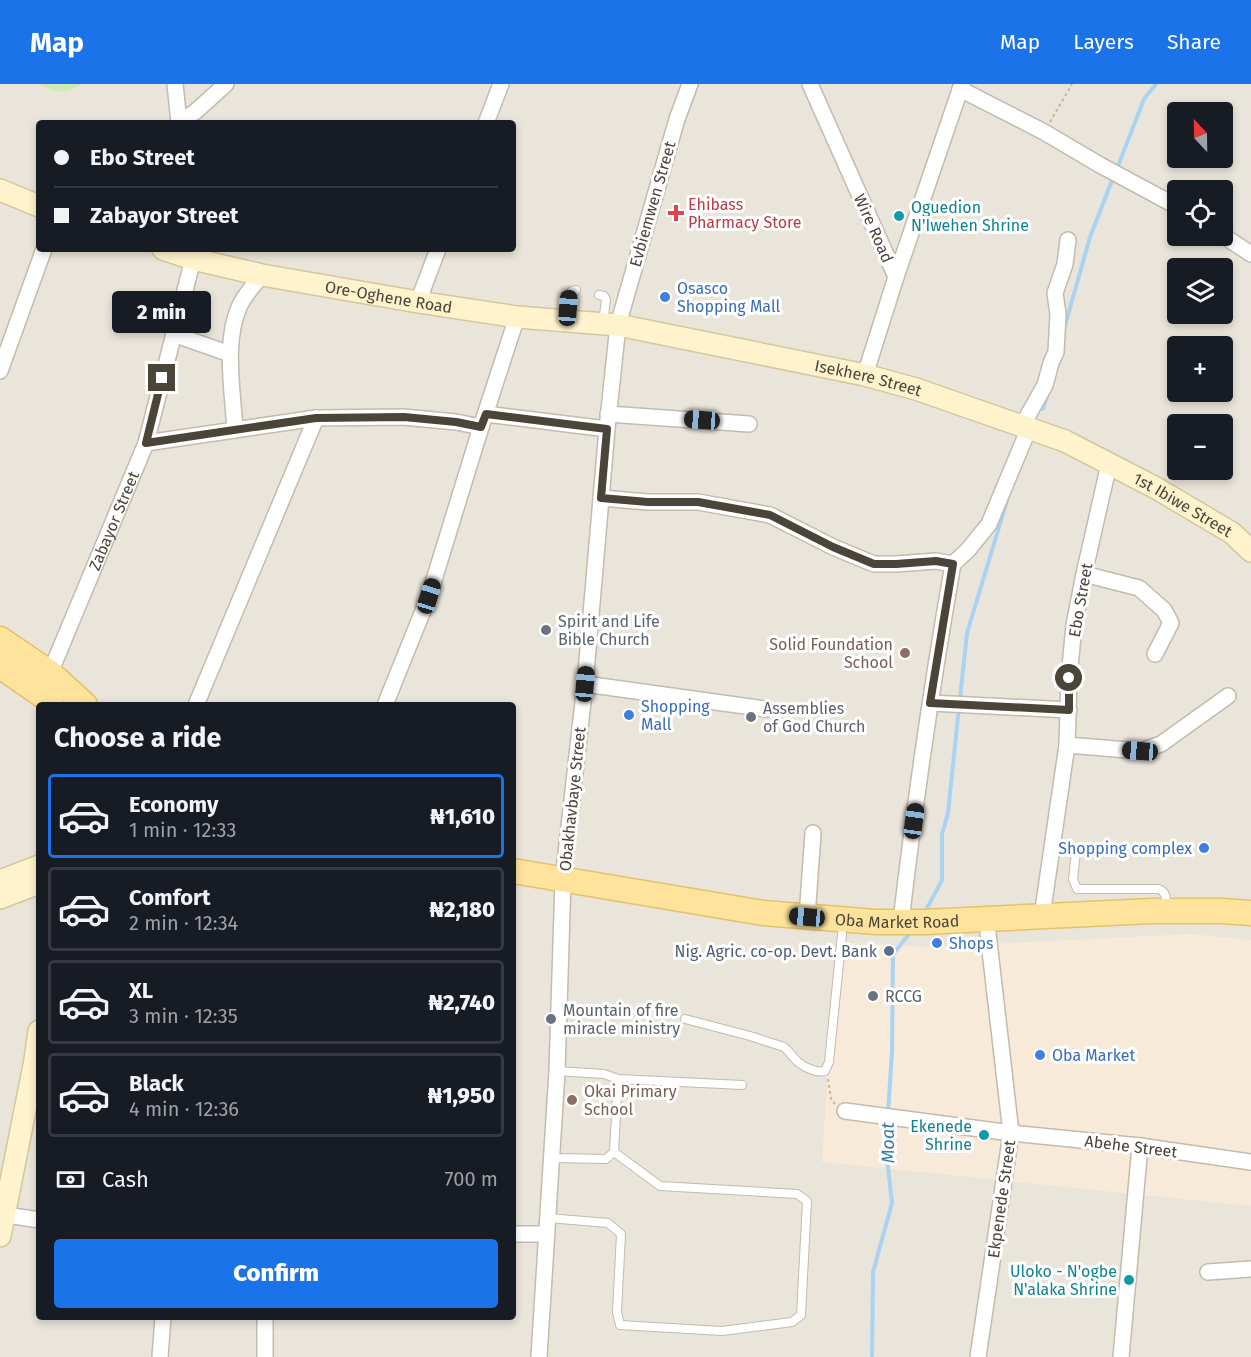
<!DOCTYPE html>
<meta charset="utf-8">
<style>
:root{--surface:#171b24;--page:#242831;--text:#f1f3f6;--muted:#9ea1a6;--line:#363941;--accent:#1a73e8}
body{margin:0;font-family:"Fira Sans",sans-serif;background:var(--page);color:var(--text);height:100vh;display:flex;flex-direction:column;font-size:22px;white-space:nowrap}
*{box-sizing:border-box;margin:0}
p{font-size:20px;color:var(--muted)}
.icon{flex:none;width:33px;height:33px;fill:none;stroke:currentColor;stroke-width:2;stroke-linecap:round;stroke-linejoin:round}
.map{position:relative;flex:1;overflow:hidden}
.sheet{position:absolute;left:36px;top:618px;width:480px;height:618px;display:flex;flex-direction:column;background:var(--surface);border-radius:6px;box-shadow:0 3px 9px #0003}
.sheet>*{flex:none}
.guide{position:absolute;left:36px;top:36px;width:480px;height:132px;border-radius:6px;box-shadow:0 3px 9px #0003;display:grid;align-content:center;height:132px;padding:0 18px;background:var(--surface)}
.needle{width:39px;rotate:338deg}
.buttons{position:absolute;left:1167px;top:18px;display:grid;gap:12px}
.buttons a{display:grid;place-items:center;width:66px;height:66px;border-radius:6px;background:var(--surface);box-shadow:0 3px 9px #0003;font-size:30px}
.end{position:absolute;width:27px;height:27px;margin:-14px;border:8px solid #4a4439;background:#fff;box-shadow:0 0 0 3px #fff}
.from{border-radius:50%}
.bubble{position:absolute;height:42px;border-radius:6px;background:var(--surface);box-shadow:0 3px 9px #0003;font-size:20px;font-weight:800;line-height:42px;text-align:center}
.car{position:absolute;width:18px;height:36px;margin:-18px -9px;border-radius:8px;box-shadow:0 0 4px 2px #0007;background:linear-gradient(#222 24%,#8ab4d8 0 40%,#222 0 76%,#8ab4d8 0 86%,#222 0)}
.guide b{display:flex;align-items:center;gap:21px;height:57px;font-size:22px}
.guide b+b{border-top:2px solid var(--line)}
.guide i{width:15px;height:15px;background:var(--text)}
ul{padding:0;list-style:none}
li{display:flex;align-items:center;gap:18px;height:84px;margin:0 12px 9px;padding:0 6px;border:3px solid var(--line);border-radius:6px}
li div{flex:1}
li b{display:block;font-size:22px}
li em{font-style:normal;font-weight:800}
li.active{border-color:var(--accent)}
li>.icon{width:54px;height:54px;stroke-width:1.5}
h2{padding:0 18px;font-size:27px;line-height:72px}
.pay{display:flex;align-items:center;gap:15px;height:66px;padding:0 18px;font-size:22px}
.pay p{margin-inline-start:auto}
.button{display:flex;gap:12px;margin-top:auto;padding:12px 18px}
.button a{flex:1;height:69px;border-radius:6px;background:var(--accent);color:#fff;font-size:24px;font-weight:800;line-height:69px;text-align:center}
header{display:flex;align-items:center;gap:36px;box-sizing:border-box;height:84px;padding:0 30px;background:var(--accent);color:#fff}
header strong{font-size:28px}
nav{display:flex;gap:33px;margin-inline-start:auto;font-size:21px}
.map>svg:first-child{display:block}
.residential{fill:#eae5da;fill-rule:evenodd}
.commercial{fill:#f7ead8}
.green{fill:#d1e9b5}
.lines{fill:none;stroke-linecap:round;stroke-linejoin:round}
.stream{stroke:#a9d3f1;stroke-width:4}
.lane-casing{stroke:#c2bbae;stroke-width:10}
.street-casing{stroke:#c2bbae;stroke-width:18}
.secondary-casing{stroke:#d5c79b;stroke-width:24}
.primary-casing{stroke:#e4c16b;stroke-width:27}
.path{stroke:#c3b79f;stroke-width:2;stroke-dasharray:3 3;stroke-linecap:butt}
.lane{stroke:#fff;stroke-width:8}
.street{stroke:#fff;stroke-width:15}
.secondary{stroke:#fef3cd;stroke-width:21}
.primary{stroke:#fee39d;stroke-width:24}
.route{stroke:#4a4439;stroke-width:8}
.health-dot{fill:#e0444e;stroke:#fff;stroke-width:2}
.culture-dot{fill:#0f9aa8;stroke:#fff;stroke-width:2}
.shop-dot{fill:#3f7fe0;stroke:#fff;stroke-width:2}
.worship-dot{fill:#6b7280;stroke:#fff;stroke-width:2}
.education-dot{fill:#8d6e63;stroke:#fff;stroke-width:2}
.service-dot{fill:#5c6f8a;stroke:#fff;stroke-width:2}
.labels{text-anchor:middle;stroke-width:6;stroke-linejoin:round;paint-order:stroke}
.street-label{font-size:16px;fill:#4a4439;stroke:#fff}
.health-label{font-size:16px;fill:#be3a42;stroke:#fff;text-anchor:start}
.culture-label{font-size:16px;fill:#0d838f;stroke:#fff;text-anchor:end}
.shop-label{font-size:16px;fill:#366cbe;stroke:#fff;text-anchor:start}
.worship-label{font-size:16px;fill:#5b616d;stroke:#fff;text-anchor:start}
.education-label{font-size:16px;fill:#785e54;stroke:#fff;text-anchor:end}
.service-label{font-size:16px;fill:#4e5e75;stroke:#fff;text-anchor:end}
.water-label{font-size:18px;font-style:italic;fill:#2f79b0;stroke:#fff}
</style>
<header>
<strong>Map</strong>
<nav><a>Map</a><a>Layers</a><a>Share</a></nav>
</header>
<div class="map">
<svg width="1251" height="1273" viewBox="0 0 1251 1273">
<rect width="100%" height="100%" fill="#f6f3ec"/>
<!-- residential -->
<path class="residential" d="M0 0H1251V1273H0ZM1178 28H1222V74H1178ZM39 39H513V165H39ZM1178 106H1222V152H1178ZM1178 184H1222V230H1178ZM1178 262H1222V308H1178ZM1178 340H1222V386H1178ZM39 621H513V1233H39Z"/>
<!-- commercial -->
<path class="commercial" d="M1191 850 1251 856V1122L822 1078 836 858 929 863Z"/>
<!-- green -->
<path class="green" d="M40 0H83C65 9 58 11 40 0Z"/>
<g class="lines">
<!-- stream -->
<path class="stream" d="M1116 87 1144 15 1156 0
M1063 249 1090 153 1113 94
M1043 325 1047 312
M960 615 967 549 1009 410
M925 828 942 796V750L948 729 959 623
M888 1029 892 968 893 870 911 848
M872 1273 873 1188 892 1119 886 1066 888 1037"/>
<!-- lane casing -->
<g class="lane-casing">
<path id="lane" d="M599 211 604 212 606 216 603 238
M567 236 569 210 572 207 576 206
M1076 768 1073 795 1077 805H1159C1167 809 1166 814 1166 823
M685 935 750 952 784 963C790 968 793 974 798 978 805 984 817 989 825 987L829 978 842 850
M618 995 742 1001
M553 1074 606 1075 614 1068 618 995 604 990 557 987
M548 1134 608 1139 621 1150 617 1228 620 1241 722 1247 792 1238 801 1231 807 1117 797 1110 660 1102 614 1068"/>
</g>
<!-- street casing -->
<g class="street-casing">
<g id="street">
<path d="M175 0 179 39"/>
<path d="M810 0 896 193 865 291"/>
<path d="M960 5 1044 48 1100 81 1178 123"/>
<path d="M179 38 195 28 226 0"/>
<path d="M486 39 501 0"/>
<path d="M1222 151 1251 170"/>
<path d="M896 193 962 0"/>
<path d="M418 218 438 165"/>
<path d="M173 250 230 270"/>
<path d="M0 287 44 165"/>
<path d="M486 330 607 345"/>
<path d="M608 330 749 340"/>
<path d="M1022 342 1045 301 1051 279 1056 268 1058 230 1055 209 1065 180 1068 156"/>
<path d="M235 346C233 308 223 257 240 221 245 210 255 200 262 191"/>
<path d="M146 359 316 334 403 333 456 338 481 343"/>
<path d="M601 414 648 418H698L770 431 833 463 874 480H896L936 477 953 480C932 599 915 718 901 837"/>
<path d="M953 480 968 466 989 440 1029 344"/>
<path d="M1084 490 1139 504 1164 526 1171 539 1155 570"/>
<path id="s1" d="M50 589 146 359 193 175 192 165"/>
<path d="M585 600 766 625"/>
<path d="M931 619 1069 626"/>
<path d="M196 621 316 334"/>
<path d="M385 621 429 512 481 343 517 233"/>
<path d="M1067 661 1140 667 1161 660 1228 612"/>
<path d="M1042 832 1067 661 1069 594 1074 541 1084 490 1109 380"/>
<path d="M807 833 813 749"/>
<path d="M845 1027 1011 1049 1140 1062 1251 1078"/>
<path d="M0 1130 39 1136"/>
<path d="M513 1150H546"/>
<path d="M1208 1188 1251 1185"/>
<path d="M160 1273 163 1233"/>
<path d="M265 1273V1233"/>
<path d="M539 1273 557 987 563 796 585 600 607 345 618 241 677 35 690 0"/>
<path d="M978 1273 1011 1049 988 849"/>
<path d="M1121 1273 1140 1062"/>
</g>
</g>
<!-- secondary casing -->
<g class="secondary-casing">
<g id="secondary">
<path d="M0 106 39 122"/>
<path id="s2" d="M163 165 193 175 262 191 418 218 517 233 618 241 865 291 916 305 1065 357 1156 404 1232 449 1251 467"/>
<path d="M0 797 39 782"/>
<path d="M0 814 39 799"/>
<path d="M0 1152 35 976 39 947"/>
</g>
</g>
<!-- primary casing -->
<g class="primary-casing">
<g id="primary">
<path d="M0 555 50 589 85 621"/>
<path d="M0 582 49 616 51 621"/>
<path id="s3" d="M513 787 763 829 876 838H925L1151 827H1222L1251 829"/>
</g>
</g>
<!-- path -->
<path class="path" d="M1050 38 1072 0
M828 995 831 1015 835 1020"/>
<!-- lane -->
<use href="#lane" class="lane"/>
<!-- street -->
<use href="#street" class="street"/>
<!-- secondary -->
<use href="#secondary" class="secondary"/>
<!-- primary -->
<use href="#primary" class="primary"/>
</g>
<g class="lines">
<!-- route -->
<path class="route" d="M162 294 146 359 316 334 404 333 456 338 481 343 486 330 607 345 601 414 648 418H698L770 431 833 463 874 480H896L936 477 953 480 930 619 1069 626V594"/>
</g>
<!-- markers -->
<path class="health-dot" d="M673 120h6v6h6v6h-6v6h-6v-6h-6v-6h6z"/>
<g class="culture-dot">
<circle cx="899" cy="132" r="6"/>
<circle cx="984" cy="1051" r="6"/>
<circle cx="1129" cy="1196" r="6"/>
</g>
<g class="shop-dot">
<circle cx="665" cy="213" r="6"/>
<circle cx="629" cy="631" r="6"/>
<circle cx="1204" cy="764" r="6"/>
<circle cx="937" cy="859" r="6"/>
<circle cx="1040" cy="971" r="6"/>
</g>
<g class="worship-dot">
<circle cx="546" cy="546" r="6"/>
<circle cx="751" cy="633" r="6"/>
<circle cx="873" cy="912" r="6"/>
<circle cx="551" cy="935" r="6"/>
</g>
<g class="education-dot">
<circle cx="905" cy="569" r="6"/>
<circle cx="572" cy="1016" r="6"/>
</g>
<circle class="service-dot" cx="889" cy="867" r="6"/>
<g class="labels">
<!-- street labels -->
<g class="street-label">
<text transform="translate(652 120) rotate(-74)" y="6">Evbiemwen Street</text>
<text transform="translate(874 144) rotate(66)" y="6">Wire Road</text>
<text dy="6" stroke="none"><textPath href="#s2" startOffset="231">Ore-Oghene Road</textPath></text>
<text dy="6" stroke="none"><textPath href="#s2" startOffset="718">Isekhere Street</textPath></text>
<text dy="6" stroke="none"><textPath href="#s2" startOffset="1059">1st Ibiwe Street</textPath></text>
<text dy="6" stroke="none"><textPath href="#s1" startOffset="165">Zabayor Street</textPath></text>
<text transform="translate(1080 516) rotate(-80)" y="6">Ebo Street</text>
<text transform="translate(572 715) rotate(-84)" y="6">Obakhavbaye Street</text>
<text dy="6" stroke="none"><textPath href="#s3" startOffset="388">Oba Market Road</textPath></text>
<text transform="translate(1131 1062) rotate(7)" y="6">Abehe Street</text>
<text transform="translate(1001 1115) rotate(-82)" y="6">Ekpenede Street</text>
</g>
<!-- health labels -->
<g class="health-label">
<text x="688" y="126">Ehibass<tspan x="688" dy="18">Pharmacy Store</tspan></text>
</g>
<!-- culture labels -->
<g class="culture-label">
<text x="911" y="129" text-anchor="start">Oguedion<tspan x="911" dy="18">N'Iwehen Shrine</tspan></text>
<text x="972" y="1048">Ekenede<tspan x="972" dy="18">Shrine</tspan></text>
<text x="1117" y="1193">Uloko - N'ogbe<tspan x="1117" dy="18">N'alaka Shrine</tspan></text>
</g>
<!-- shop labels -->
<g class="shop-label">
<text x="677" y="210">Osasco<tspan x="677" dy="18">Shopping Mall</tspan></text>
<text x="641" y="628">Shopping<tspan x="641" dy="18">Mall</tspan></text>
<text x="1192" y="770" text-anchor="end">Shopping complex</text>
<text x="949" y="865">Shops</text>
<text x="1052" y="977">Oba Market</text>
</g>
<!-- worship labels -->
<g class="worship-label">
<text x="558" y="543">Spirit and Life<tspan x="558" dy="18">Bible Church</tspan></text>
<text x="763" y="630">Assemblies<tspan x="763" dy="18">of God Church</tspan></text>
<text x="885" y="918">RCCG</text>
<text x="563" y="932">Mountain of fire<tspan x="563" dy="18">miracle ministry</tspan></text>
</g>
<!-- education labels -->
<g class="education-label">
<text x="893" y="566">Solid Foundation<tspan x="893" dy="18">School</tspan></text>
<text x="584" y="1013" text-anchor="start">Okai Primary<tspan x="584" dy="18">School</tspan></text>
</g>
<!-- service labels -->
<g class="service-label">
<text x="877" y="873">Nig. Agric. co-op. Devt. Bank</text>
</g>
<!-- water labels -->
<g class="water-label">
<text transform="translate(888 1059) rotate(-91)" y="6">Moat</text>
</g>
</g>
</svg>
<div class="buttons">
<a><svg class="needle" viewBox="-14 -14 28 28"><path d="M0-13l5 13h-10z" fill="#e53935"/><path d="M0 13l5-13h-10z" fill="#9ea1a6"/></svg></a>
<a><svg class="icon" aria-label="locate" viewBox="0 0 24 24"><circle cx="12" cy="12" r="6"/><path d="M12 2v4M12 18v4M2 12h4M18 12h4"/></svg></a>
<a><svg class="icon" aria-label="layers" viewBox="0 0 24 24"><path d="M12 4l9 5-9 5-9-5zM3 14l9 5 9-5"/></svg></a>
<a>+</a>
<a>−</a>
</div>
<i class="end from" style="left:1069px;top:594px"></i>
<i class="end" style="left:162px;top:294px"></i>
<div class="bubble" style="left:112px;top:207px;width:99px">2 min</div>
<i class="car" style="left:568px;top:224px;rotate:4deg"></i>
<i class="car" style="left:702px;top:336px;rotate:274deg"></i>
<i class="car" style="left:429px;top:512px;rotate:17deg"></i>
<i class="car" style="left:585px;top:600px;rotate:5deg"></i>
<i class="car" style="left:1140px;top:667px;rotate:274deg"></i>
<i class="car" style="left:914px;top:737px;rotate:8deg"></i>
<i class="car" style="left:807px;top:833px;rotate:275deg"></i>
<div class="guide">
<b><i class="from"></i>Ebo Street</b>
<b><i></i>Zabayor Street</b>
</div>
<section class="sheet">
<h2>Choose a ride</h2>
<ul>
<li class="active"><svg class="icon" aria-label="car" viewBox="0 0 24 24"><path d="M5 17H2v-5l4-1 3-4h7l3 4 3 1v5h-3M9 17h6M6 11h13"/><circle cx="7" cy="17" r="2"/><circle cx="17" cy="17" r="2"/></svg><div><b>Economy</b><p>1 min · 12:33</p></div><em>₦1,610</em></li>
<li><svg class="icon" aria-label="car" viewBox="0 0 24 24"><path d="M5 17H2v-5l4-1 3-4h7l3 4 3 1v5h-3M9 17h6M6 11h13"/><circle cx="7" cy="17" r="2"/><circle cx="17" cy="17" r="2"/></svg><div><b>Comfort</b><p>2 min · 12:34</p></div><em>₦2,180</em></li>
<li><svg class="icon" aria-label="car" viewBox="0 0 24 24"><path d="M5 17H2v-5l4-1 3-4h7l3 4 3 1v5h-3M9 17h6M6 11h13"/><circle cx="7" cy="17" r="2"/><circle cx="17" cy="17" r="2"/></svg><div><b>XL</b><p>3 min · 12:35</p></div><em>₦2,740</em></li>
<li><svg class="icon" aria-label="car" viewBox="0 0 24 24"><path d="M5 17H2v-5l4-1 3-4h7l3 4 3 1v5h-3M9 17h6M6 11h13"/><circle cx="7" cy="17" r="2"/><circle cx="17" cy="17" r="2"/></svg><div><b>Black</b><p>4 min · 12:36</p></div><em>₦1,950</em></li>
</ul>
<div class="pay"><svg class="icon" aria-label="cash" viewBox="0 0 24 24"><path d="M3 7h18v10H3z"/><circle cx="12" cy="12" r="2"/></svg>Cash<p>700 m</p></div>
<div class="button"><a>Confirm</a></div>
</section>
</div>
